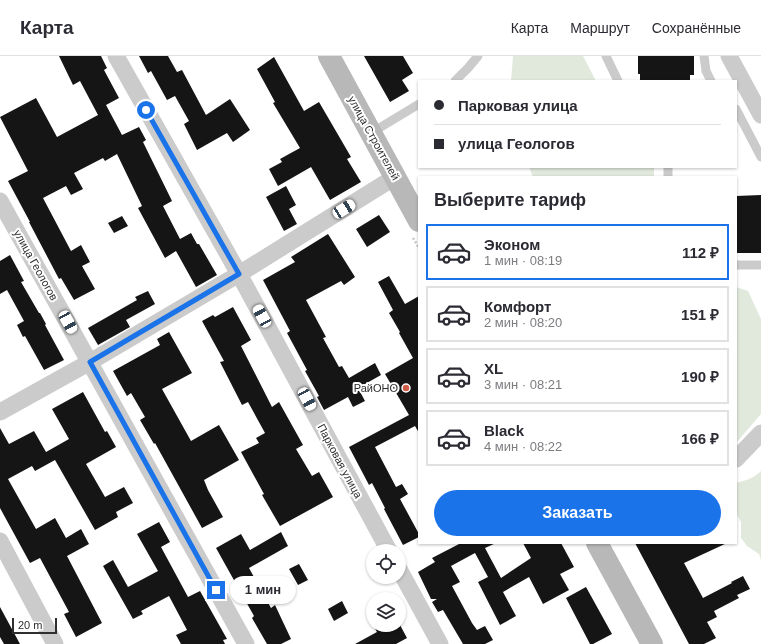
<!DOCTYPE html>
<html lang="ru">
<meta charset="utf-8">
<style>
:root{--surface:#fff;--page:#f2f2f3;--text:#2b2b33;--muted:#7c7c81;--line:#e1e1e2;--accent:#1a73e8}
body{margin:0;font-family:Arial,sans-serif;background:var(--page);color:var(--text);height:100vh;display:flex;flex-direction:column;font-size:15px;white-space:nowrap}
*{box-sizing:border-box;margin:0}
p{font-size:13px;color:var(--muted)}
.icon{flex:none;width:22px;height:22px;fill:none;stroke:currentColor;stroke-width:2;stroke-linecap:round;stroke-linejoin:round}
.map{position:relative;flex:1;overflow:hidden}
.sheet{position:absolute;left:418px;top:120px;width:319px;height:368px;display:flex;flex-direction:column;background:var(--surface);border-radius:0px;box-shadow:0 1px 3px #0004}
.sheet>*{flex:none}
.guide{position:absolute;left:418px;top:24px;width:319px;height:88px;border-radius:0px;box-shadow:0 1px 3px #0004;display:grid;align-content:center;height:88px;padding:0 16px;background:var(--surface)}
.tools{position:absolute;left:366px;top:488px;display:grid;gap:8px}
.tools a{display:grid;place-items:center;width:40px;height:40px;border-radius:50%;background:var(--surface);box-shadow:0 1px 3px #0004;font-size:20px}
.scale{position:absolute;left:12px;bottom:10px;width:45px;box-sizing:border-box;padding-left:4px;border:2px solid #2e2e2e;border-top:0;font-size:11px;line-height:14px;white-space:nowrap;color:#2e2e2e;-webkit-text-stroke:3px #fff;paint-order:stroke}
.end{position:absolute;width:18px;height:18px;margin:-9px;border:5px solid #1a73e8;background:#fff;box-shadow:0 0 0 2px #fff}
.from{border-radius:50%}
.bubble{position:absolute;height:28px;border-radius:14px;background:var(--surface);box-shadow:0 1px 3px #0004;font-size:13px;font-weight:600;line-height:28px;text-align:center}
.car{position:absolute;width:12px;height:24px;margin:-12px -6px;border-radius:5px;box-shadow:0 0 3px 1px #0007;background:linear-gradient(#fff 24%,#345 0 40%,#fff 0 76%,#345 0 86%,#fff 0)}
.guide b{display:flex;align-items:center;gap:14px;height:38px;font-size:15px}
.guide b+b{border-top:1px solid var(--line)}
.guide i{width:10px;height:10px;background:var(--text)}
ul{padding:0;list-style:none}
li{display:flex;align-items:center;gap:12px;height:56px;margin:0 8px 6px;padding:0 8px;border:2px solid var(--line);border-radius:0px}
li div{flex:1}
li b{display:block;font-size:15px}
li em{font-style:normal;font-weight:600}
li.current{border-color:var(--accent)}
li>.icon{width:36px;height:36px;stroke-width:1.5}
h2{padding:0 16px;font-size:18px;line-height:48px}
.primary-button{display:flex;gap:8px;margin-top:auto;padding:8px 16px}
.primary-button a{flex:1;height:46px;border-radius:24px;background:var(--accent);color:#fff;font-size:16px;font-weight:600;line-height:46px;text-align:center}
header{display:flex;align-items:center;gap:24px;box-sizing:border-box;height:56px;padding:0 20px;background:var(--surface);border-bottom:1px solid var(--line)}
header strong{font-size:19px}
nav{display:flex;gap:22px;margin-inline-start:auto;font-size:14px}
.map>svg:first-child{display:block}
.green{fill:#e1e9dd}
.building{fill:#151515}
.lines{fill:none;stroke-linecap:round;stroke-linejoin:round}
.path{stroke:#c8c8c8;stroke-width:2.5;stroke-dasharray:2 2;stroke-linecap:butt}
.lane{stroke:#cbcbcb;stroke-width:9}
.street{stroke:#cbcbcb;stroke-width:17}
.secondary{stroke:#b8b8b8;stroke-width:22}
.route{stroke:#1a73e8;stroke-width:5}
.poi-dot{fill:#ce5b46;stroke:#fff;stroke-width:1.5}
.labels{text-anchor:middle;stroke-width:4;stroke-linejoin:round;paint-order:stroke}
.street-label{font-size:11px;fill:#2e2e2e;stroke:#fff}
.poi-label{font-size:11px;fill:#2e2e2e;stroke:#fff;text-anchor:end}
</style>
<header>
<strong>Карта</strong>
<nav><a>Карта</a><a>Маршрут</a><a>Сохранённые</a></nav>
</header>
<div class="map">
<svg width="761" height="588" viewBox="0 0 761 588">
<rect width="100%" height="100%" fill="#fff"/>
<!-- green -->
<path class="green" d="M513 0H583L596 25H511Z
M529 111H654V121H533Z
M736 231 748 235 761 263V358L736 387Z
M761 415V504L759 498 747 490 741 482V466L736 457V427C746 424 753 423 761 415Z"/>
<!-- building -->
<path class="building" d="M59 0H101L107 12 104 14 119 42 106 49 122 79 139 71 146 84 143 86 172 145 163 150 180 183 191 177 197 188H199L217 219 196 231 176 195 165 202 138 152 142 150 117 98 105 105 103 102 74 117 83 133 71 139 66 130 43 142 71 195 81 189 90 206 82 210 95 233 74 244 61 222 59 223 29 166H30L8 125 28 115 0 61 36 42 57 81 98 59 80 25 73 29Z
M139 0H168L177 16 182 14 206 59 230 43 250 74 233 86 227 77 197 94 184 68 189 65 175 40 167 44 151 15 148 17Z
M364 0H403L413 17 402 24 409 35 390 46Z
M638 0H694V19H690V25H640V18H638Z
M274 1 304 55 319 46 351 101 347 103 361 126 330 144 311 111 278 130 269 113 282 106 280 103 300 92 273 47 275 46 257 13Z
M286 130 296 149 289 153 297 168 284 175 266 141Z
M761 139V197H736V140Z
M379 159 390 176 367 191 356 173Z
M122 160 128 170 114 177 108 167Z
M328 178 355 221 344 229 341 225 306 244 326 281 323 282 339 311 342 310 349 322 375 307 381 319 358 332 365 345 353 351 348 341 324 354 317 341 319 340 305 315 307 314 287 277 290 275 263 224 295 206 291 201Z
M10 199 24 225 21 226 39 257H40L46 268 45 269 64 304 44 314 25 280 23 281 17 269 24 265 7 234 0 238V205Z
M389 220 405 248 419 240V377L415 370 375 391 396 431 402 428 408 438 400 443 419 478V481L403 489 384 453 385 452 372 427 369 429 349 391 409 359 385 318 413 302 399 277 400 276 389 257 393 254 378 226Z
M148 235 155 248 126 264 130 271 98 289 88 272 137 244 135 241Z
M233 251 251 284 241 290 272 351 279 346 303 389 296 393 312 420 319 416 333 441 280 470 262 439 264 438 241 396 259 387 256 382 265 377 248 346 242 349 220 306 224 305 202 265 213 259 215 261Z
M169 276 192 317 162 333 191 385 219 369 239 404 204 424 208 434 223 461 202 472 155 387 154 388 140 364 145 361 131 337 127 340 113 315 160 289 157 283Z
M83 336 105 376 107 375 116 391 86 408 105 441 124 431 133 447 116 456 118 461 95 474 55 404 35 415 32 410 8 423 36 473 55 462 66 482 81 473 89 488 67 500 102 567 76 581 64 558 69 556 40 502 30 507 0 452V372L9 388 34 375 46 396 69 383 52 353Z
M159 466 170 486 161 491 188 541 200 535 227 583 223 584 225 588H181L176 579 187 574 169 540 141 555 143 558 133 563 103 510 113 504 128 531 158 515 137 478Z
M281 476 288 490 249 512 271 552 275 549 291 583 281 588H267L252 562 254 560 216 492 241 478 250 494Z
M461 487H496L485 492 501 522 531 502 523 487H561L574 511 560 518 569 534 543 548 529 521 503 536 516 560 500 569 478 526 488 521 475 497 451 510 460 526 452 530 472 567 477 574 485 570 493 584 485 588H463L443 554 438 556 432 546 437 543H431L418 516 435 506 432 502Z
M635 487H727L684 507 703 542 732 527 731 526 743 520 750 533 737 539 739 542 714 555 717 561 707 566 716 582 704 588H689Z
M299 508 308 524 298 529 289 513Z
M586 531 612 578 593 588H590L566 542Z
M342 545 348 557 334 565 328 553Z
M0 551 20 588H4L0 581Z
M373 569H400L407 582 396 588H355L377 576Z"/>
<g class="lines">
<!-- path -->
<path class="path" d="M413 182 419 192"/>
<!-- lane -->
<path class="lane" d="M606 0 618 25
M704 0 706 15 711 25
M455 25 468 12 478 0
M736 53 761 101
M371 77 419 48
M668 121V111
M736 209H761"/>
<!-- street -->
<path class="street" d="M116 0 239 218 389 495
M729 0 761 59
M0 145 246 588
M0 356 90 306 239 218 395 121
M736 403 761 377
M0 485 55 588
M399 513 440 588"/>
<!-- secondary -->
<path class="secondary" d="M329 0 419 165
M597 487 652 588"/>
</g>
<g class="lines">
<!-- route -->
<path class="route" d="M146 54 239 218 90 306 216 534"/>
</g>
<!-- markers -->
<circle class="poi-dot" cx="406" cy="332" r="4"/>
<g class="labels">
<!-- street labels -->
<g class="street-label">
<text transform="translate(374 82) rotate(61)" y="4">улица Строителей</text>
<text transform="translate(36 209) rotate(61)" y="4">улица Геологов</text>
<text transform="translate(340 405) rotate(62)" y="4">Парковая улица</text>
</g>
<!-- poi labels -->
<g class="poi-label">
<text x="398" y="336">РайОНО</text>
</g>
</g>
</svg>
<div class="tools">
<a><svg class="icon" aria-label="locate" viewBox="0 0 24 24"><circle cx="12" cy="12" r="6"/><path d="M12 2v4M12 18v4M2 12h4M18 12h4"/></svg></a>
<a><svg class="icon" aria-label="layers" viewBox="0 0 24 24"><path d="M12 4l9 5-9 5-9-5zM3 14l9 5 9-5"/></svg></a>
</div>
<div class="scale">20 m</div>
<i class="end from" style="left:146px;top:54px"></i>
<i class="end" style="left:216px;top:534px"></i>
<div class="bubble" style="left:230px;top:520px;width:66px">1 мин</div>
<i class="car" style="left:344px;top:153px;rotate:58deg"></i>
<i class="car" style="left:262px;top:260px;rotate:331deg"></i>
<i class="car" style="left:68px;top:266px;rotate:151deg"></i>
<i class="car" style="left:307px;top:343px;rotate:152deg"></i>
<div class="guide">
<b><i class="from"></i>Парковая улица</b>
<b><i></i>улица Геологов</b>
</div>
<section class="sheet">
<h2>Выберите тариф</h2>
<ul>
<li class="current"><svg class="icon" aria-label="car" viewBox="0 0 24 24"><path d="M5 17H2v-5l4-1 3-4h7l3 4 3 1v5h-3M9 17h6M6 11h13"/><circle cx="7" cy="17" r="2"/><circle cx="17" cy="17" r="2"/></svg><div><b>Эконом</b><p>1 мин · 08:19</p></div><em>112 ₽</em></li>
<li><svg class="icon" aria-label="car" viewBox="0 0 24 24"><path d="M5 17H2v-5l4-1 3-4h7l3 4 3 1v5h-3M9 17h6M6 11h13"/><circle cx="7" cy="17" r="2"/><circle cx="17" cy="17" r="2"/></svg><div><b>Комфорт</b><p>2 мин · 08:20</p></div><em>151 ₽</em></li>
<li><svg class="icon" aria-label="car" viewBox="0 0 24 24"><path d="M5 17H2v-5l4-1 3-4h7l3 4 3 1v5h-3M9 17h6M6 11h13"/><circle cx="7" cy="17" r="2"/><circle cx="17" cy="17" r="2"/></svg><div><b>XL</b><p>3 мин · 08:21</p></div><em>190 ₽</em></li>
<li><svg class="icon" aria-label="car" viewBox="0 0 24 24"><path d="M5 17H2v-5l4-1 3-4h7l3 4 3 1v5h-3M9 17h6M6 11h13"/><circle cx="7" cy="17" r="2"/><circle cx="17" cy="17" r="2"/></svg><div><b>Black</b><p>4 мин · 08:22</p></div><em>166 ₽</em></li>
</ul>
<div class="primary-button"><a>Заказать</a></div>
</section>
</div>
